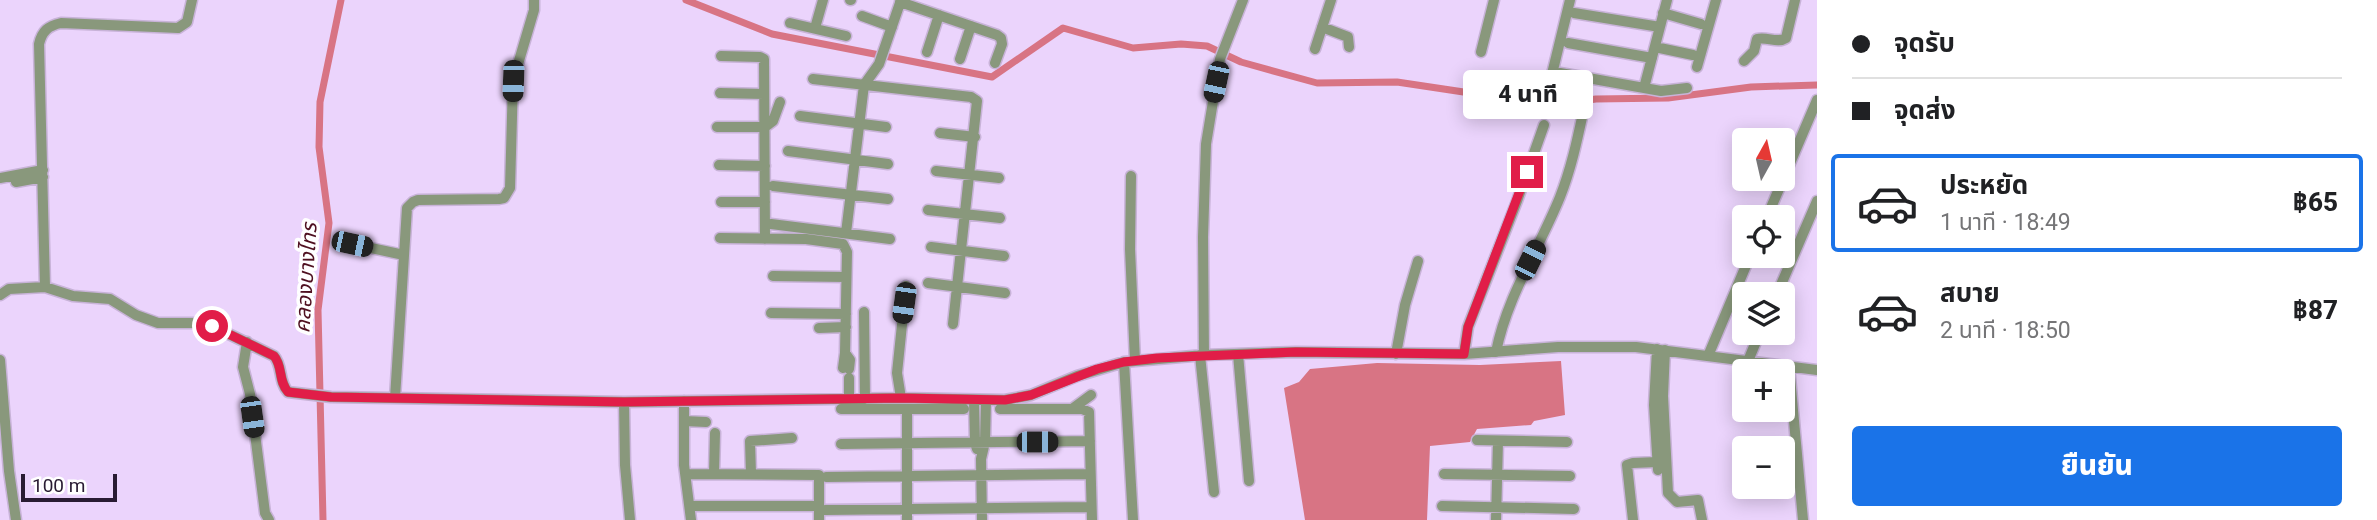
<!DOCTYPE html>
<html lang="th">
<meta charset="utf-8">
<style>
:root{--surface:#fff;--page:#f6f6f6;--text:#202124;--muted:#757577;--line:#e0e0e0;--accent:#1a73e8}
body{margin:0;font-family:Roboto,"Noto Sans Thai",sans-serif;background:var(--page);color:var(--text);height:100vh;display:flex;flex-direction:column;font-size:26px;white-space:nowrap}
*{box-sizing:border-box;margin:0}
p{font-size:23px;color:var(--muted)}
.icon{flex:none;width:38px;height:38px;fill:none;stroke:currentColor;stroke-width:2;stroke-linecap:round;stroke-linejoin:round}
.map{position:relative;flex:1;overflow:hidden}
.drawer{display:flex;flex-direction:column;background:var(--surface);width:560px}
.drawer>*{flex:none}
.guide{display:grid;align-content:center;height:154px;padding:0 35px;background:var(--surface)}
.needle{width:46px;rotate:8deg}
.buttons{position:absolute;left:1732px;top:128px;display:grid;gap:14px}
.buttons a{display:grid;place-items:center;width:63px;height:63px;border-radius:7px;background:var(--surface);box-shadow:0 4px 18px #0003;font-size:35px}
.scale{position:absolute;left:21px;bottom:18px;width:96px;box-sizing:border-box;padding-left:7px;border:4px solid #291b33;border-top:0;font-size:19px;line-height:24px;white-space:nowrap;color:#291b33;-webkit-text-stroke:5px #fff;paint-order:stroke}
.end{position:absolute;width:32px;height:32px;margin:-16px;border:9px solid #e11d48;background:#fff;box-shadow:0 0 0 4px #fff}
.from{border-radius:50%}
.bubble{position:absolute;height:49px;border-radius:7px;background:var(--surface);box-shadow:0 4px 18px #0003;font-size:23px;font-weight:800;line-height:49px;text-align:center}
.car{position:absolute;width:21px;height:42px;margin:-21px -10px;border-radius:9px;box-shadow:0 0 5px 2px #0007;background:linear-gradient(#222 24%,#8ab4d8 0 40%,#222 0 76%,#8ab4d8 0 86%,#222 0)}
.guide b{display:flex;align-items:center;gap:24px;height:66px;font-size:26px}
.guide b+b{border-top:2px solid var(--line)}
.guide i{width:18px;height:18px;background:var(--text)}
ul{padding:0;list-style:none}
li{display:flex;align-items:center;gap:21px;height:98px;margin:0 14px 10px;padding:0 21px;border:4px solid transparent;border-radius:7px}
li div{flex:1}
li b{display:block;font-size:26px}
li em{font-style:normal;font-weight:800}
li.selected{border-color:var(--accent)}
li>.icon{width:63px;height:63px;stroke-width:1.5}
.primary-button{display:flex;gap:14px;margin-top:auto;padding:14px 35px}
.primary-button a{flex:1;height:80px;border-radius:7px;background:var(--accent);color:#fff;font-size:28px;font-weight:800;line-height:80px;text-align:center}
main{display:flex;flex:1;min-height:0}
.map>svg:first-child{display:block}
.water{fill:#d87484}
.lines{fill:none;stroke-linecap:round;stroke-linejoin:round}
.canal{stroke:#d87484;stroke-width:7}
.minor-casing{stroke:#c8b3d8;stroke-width:13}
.minor{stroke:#89987c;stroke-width:10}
.route{stroke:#e11d48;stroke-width:9}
.labels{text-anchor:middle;stroke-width:7;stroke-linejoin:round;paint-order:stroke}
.water-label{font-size:21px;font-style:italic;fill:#4f1020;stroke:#fff}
</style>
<main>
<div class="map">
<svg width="1817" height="520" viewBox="0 0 1817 520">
<rect width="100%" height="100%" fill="#ebd4fc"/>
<!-- water -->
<path class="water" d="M1561 361 1565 415 1534 421 1531 425 1477 429 1470 442 1430 446 1427 520H1305L1284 388 1299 382 1310 369 1377 363 1480 365Z"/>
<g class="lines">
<!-- canal -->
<path class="canal" d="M686 0 772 34 992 77 1063 28 1133 48 1181 44 1207 46 1241 62 1317 83 1397 82 1550 105 1596 99 1668 98 1751 87 1817 85
M323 520 318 310 329 223 319 147 320 102 341 0"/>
<!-- minor casing -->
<g class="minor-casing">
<path id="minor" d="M850 0H851
M900 2 997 35 1001 38 1002 44 995 63
M1574 13 1660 27
M1663 13 1701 24
M862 16 892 27
M790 23 846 36
M1322 27 1348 37 1349 47
M815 28 823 0
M1568 43 1652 58
M1655 47 1693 55
M1315 49 1331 0
M927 52 939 15
M1481 52 1494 0
M721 56 760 57 764 59 765 239
M960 59 971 26
M1744 61 1754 51 1757 39C1767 36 1777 44 1786 38L1795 0
M1697 67 1716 0
M1560 73 1661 91 1687 88
M1551 78 1570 0
M813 79 971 97 977 101 953 324
M1644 88 1667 0
M720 93 764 94
M800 116 886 127
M717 127H765L773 121 780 102
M940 133 975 137
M788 151 888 164
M719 165 765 166
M936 171 999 178
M1131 176 1130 249 1135 361
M0 178 43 170
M16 182 43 177
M773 186 888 199
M721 202H765
M928 210 1000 218
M1767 217 1817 100
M771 224 890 239
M846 233 864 85 879 64 901 0
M720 238 806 239 843 244 847 252 845 353 843 368
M352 244 404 255
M931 247 1004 256
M773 276 846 277
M928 283 1005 293
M45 287 39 44C42 31 48 26 61 23L178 28 187 22 192 0
M1777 294 1817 201
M0 295 9 289 45 287 73 296 110 299 136 315 158 323H200L212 326 274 356C283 366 278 381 288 392L331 397 624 402 901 398 1005 400 1031 395 1077 376 1124 362 1204 355 1296 352 1464 354 1558 347H1636L1817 370
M864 312 865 399
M771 313 846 314
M819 328 846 327
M247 342 243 367 250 394 265 513 269 520
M1657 349 1654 405 1658 470
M1665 350 1663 396 1668 493 1677 502 1698 500 1702 520
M1496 352C1507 296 1539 249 1560 197 1571 169 1577 141 1583 113
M845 353 850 360 849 369
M1238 354 1249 481
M1396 354 1405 305 1418 261
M1464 354 1468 327 1517 201 1544 125
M1200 355 1214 492
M1204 355 1203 237 1206 144 1220 59 1243 0
M1708 356 1750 256
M0 360 9 471 16 520
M1748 361 1760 332
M1124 362 1133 520
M1789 366 1803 520
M395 398 407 208 413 202 418 200 499 199 504 198 510 188 513 81 534 10V0
M901 398 897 373 906 286
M849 399V378
M974 400 975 443 977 449
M684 401V465L691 520
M624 402 625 465 630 520
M841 409H964
M907 409V520
M1000 409H1082L1089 412 1092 520
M1072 409 1091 395
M684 421 706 422
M1477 440 1567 442
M841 444 1090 441
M686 474 819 475V520
M714 474 715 433
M751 474 750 441 792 438
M1444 474 1570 476
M826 477 1090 474
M690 506H819
M1442 506 1574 509
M825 510 1091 507
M982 520 981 459 985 442 986 400
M1496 520 1498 441
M1633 520 1627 465 1633 463 1657 462"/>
</g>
<!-- minor -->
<use href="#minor" class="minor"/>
</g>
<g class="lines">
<!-- route -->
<path class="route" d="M212 326 274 356C283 366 278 381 288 392L331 397 624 402 901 398 1005 400 1031 395 1097 369 1124 362 1157 358 1296 352 1464 354 1468 327 1527 172"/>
</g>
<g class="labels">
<!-- water labels -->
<g class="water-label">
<text transform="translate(306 278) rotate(-86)" y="7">คลองบางไทร</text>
</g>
</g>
</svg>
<div class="buttons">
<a><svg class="needle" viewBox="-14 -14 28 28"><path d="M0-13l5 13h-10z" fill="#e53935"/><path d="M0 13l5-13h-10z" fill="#757577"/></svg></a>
<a><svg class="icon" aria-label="locate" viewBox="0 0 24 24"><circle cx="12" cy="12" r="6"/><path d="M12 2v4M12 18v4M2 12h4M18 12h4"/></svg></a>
<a><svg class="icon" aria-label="layers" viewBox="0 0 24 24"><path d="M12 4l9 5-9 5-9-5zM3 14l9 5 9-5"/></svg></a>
<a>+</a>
<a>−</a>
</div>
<div class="scale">100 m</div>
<i class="end from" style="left:212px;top:326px"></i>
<i class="end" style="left:1527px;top:172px"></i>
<div class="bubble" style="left:1463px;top:70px;width:130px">4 นาที</div>
<i class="car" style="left:513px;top:81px;rotate:182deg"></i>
<i class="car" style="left:1216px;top:82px;rotate:192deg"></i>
<i class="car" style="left:352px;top:244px;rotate:102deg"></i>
<i class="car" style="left:1530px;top:260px;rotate:26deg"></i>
<i class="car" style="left:904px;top:303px;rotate:188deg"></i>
<i class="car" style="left:252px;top:417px;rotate:172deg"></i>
<i class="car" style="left:1037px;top:442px;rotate:90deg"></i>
</div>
<section class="drawer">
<div class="guide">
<b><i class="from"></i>จุดรับ</b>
<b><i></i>จุดส่ง</b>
</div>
<ul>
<li class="selected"><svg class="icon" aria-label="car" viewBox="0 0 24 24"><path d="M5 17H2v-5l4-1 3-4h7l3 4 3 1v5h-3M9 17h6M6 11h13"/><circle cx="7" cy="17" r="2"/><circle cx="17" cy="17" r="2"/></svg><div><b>ประหยัด</b><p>1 นาที · 18:49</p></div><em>฿65</em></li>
<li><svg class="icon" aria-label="car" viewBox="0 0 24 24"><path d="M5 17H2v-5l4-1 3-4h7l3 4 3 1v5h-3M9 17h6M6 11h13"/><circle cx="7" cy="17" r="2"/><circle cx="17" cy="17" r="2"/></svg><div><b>สบาย</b><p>2 นาที · 18:50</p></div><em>฿87</em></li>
</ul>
<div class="primary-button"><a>ยืนยัน</a></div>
</section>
</main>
